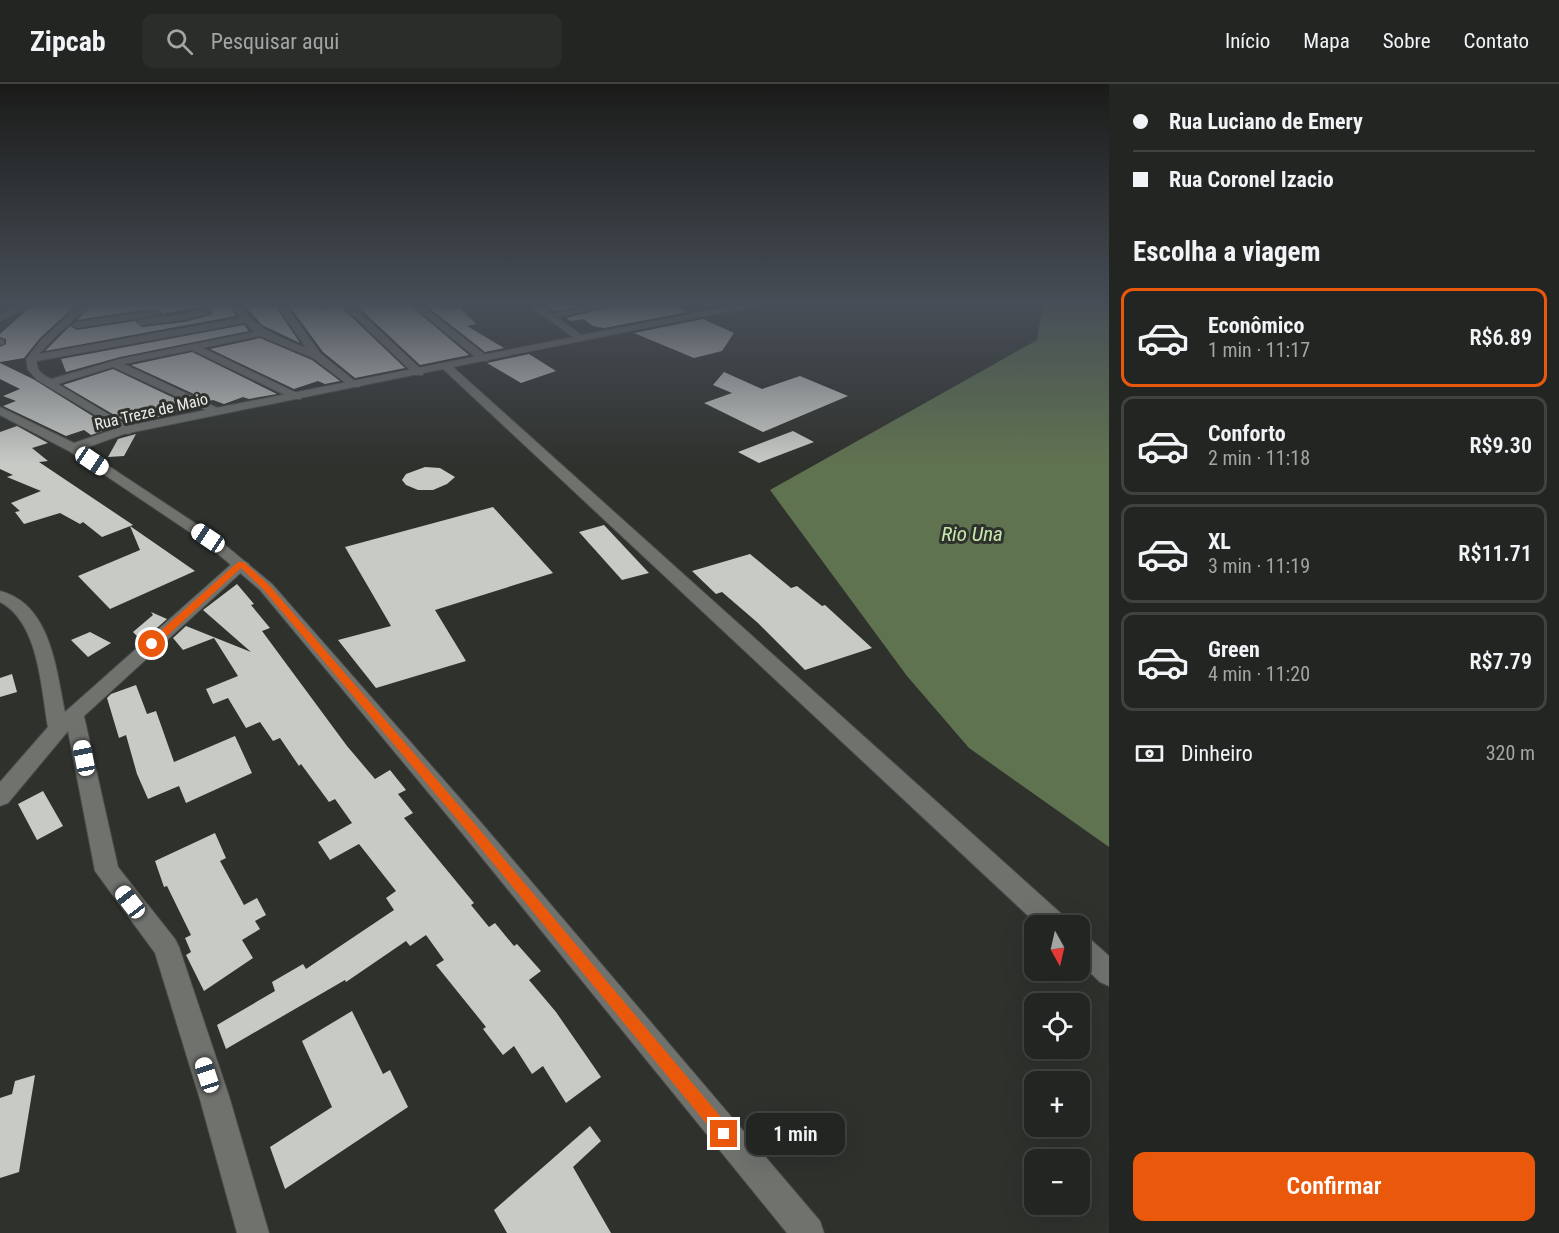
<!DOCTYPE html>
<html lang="pt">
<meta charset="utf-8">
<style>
:root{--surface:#232522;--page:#2b2d2a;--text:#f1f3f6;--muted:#a3a5a5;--line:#404240;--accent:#ea580c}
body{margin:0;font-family:"Roboto Condensed",sans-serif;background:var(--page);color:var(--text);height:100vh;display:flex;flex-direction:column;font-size:22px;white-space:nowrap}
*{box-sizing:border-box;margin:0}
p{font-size:20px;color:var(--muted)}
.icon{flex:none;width:33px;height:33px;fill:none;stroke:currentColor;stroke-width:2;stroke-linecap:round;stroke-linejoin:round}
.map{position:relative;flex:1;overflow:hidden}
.drawer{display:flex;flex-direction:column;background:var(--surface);width:450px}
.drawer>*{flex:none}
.top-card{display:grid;align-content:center;height:132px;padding:0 24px;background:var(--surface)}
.needle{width:39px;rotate:172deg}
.fabs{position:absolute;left:1024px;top:831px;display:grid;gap:12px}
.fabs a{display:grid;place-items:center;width:66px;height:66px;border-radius:12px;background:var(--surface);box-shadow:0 6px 24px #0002,0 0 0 2px var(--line);font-size:30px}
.end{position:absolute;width:27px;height:27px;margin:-14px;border:8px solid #ea580c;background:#fff;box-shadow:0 0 0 3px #fff}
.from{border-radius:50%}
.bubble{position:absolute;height:42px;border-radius:12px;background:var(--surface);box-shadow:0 6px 24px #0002,0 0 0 2px var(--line);font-size:20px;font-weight:600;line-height:42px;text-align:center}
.car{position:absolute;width:18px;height:36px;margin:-18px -9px;border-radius:8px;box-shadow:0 0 4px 2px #0007;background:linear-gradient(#fff 24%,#345 0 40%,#fff 0 76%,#345 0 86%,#fff 0)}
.top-card b{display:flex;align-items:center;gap:21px;height:57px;font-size:22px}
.top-card b+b{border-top:2px solid var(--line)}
.top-card i{width:15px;height:15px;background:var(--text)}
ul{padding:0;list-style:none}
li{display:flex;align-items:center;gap:18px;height:99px;margin:0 12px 9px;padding:0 12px;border:3px solid var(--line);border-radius:12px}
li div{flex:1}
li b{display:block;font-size:22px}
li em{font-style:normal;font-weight:600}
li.active{border-color:var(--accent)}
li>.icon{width:54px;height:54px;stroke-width:1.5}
h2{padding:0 24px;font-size:27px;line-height:72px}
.pay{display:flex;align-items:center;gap:15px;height:66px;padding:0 24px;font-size:22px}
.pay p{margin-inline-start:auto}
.primary-button{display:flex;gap:12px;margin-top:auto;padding:12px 24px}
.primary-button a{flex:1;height:69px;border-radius:12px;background:var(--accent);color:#fff;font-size:24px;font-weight:600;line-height:69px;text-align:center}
header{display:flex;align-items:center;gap:36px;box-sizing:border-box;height:84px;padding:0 30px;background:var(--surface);border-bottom:2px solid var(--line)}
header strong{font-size:28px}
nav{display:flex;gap:33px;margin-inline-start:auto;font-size:21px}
.search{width:420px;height:54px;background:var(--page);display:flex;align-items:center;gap:15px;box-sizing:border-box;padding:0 21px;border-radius:12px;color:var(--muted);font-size:22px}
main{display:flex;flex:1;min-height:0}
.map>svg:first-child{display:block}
.water{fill:#607350}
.building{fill:#c8cac6}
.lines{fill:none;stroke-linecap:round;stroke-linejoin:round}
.street-casing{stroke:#4a4c49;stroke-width:2}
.secondary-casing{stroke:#4a4c49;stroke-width:2}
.street{fill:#70726e;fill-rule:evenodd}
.secondary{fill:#70726e;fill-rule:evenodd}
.route{fill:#ea580c}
.labels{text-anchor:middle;stroke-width:6;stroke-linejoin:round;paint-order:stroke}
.far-street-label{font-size:16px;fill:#edeeec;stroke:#2f312d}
.water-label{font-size:21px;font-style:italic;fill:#c6e8ac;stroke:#2f312d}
</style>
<header>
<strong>Zipcab</strong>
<div class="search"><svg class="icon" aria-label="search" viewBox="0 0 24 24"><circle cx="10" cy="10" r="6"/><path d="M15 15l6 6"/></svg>Pesquisar aqui</div>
<nav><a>Início</a><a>Mapa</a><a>Sobre</a><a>Contato</a></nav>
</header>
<main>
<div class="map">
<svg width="1109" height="1149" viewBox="0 0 1109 1149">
<rect width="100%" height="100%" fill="#2f312d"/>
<!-- water -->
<path class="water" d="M1043 219H1109V763L969 664 907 592 770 406 1037 256Z"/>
<!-- building -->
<path class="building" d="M39 219H78L40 254 24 274 0 278V263L6 260V255L0 253V250L28 225Z
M94 219H226V222L230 221 236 232 45 267 70 242 77 246 135 237 142 243 184 238 211 231 214 227 206 222 162 230 161 227 155 224 77 236Z
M268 219 271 223 275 222 300 259 262 241 244 221Z
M324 219 321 225 340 222 405 284 355 294 323 268 288 220Z
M354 219H407L469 271 420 281Z
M423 219H441V226L460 224 476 240 467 242 504 264 485 268Z
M544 219H591L556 227Z
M628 219H669L688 228 604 244 593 242 583 235 571 237 566 234Z
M703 235 734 249 722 267 694 274 634 249Z
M244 241 249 247 120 273 66 288 61 275Z
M260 254 312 276 340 297 325 300 318 297 294 305 210 265Z
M192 268 277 310 249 315 243 313 224 320 213 316 209 317 131 281Z
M529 270 556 287 521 299 487 279Z
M0 279 33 295 112 344 91 351 84 346 66 352 3 322 16 317 3 312 20 305 0 295Z
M113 285 193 323 163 332 128 339 63 301Z
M724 288 762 305 800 292 848 312 763 348 704 319 732 309 713 301Z
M17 342 48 359 32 364 48 377 39 378 133 441 102 453 83 438 80 440 60 429 24 440 15 428 20 427 11 419 41 407 7 393 13 391 0 385V348Z
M793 347 814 358 759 379 738 368Z
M136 350 124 372 108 373 118 355Z
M425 383 440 384 455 393 447 400 433 406H418L406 401 402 396 406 390Z
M493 423 553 489 435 526 466 577 376 604 338 556 391 542 345 463Z
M604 441 649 489 622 496 579 448Z
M130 442 195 487 110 525 78 492 140 466Z
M750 470 791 504 797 502 822 522 825 521 872 564 805 586 758 539 722 508 716 510 692 487Z
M237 500 254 520 251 521 270 544 262 547 347 662 375 695 390 686 406 706 398 710 413 729 404 734 474 819 471 821 489 843 495 839 514 862 517 860 541 887 529 896 556 928 601 993 566 1019 543 982 532 990 514 962 503 971 483 945 486 943 436 881 444 876 426 851 410 862 406 857 346 898 345 896 226 965 217 941 275 907 272 898 303 880 306 885 394 826 386 814 396 807 359 760 330 776 318 758 352 739 335 715 329 718 301 680 299 682 280 654 273 657 260 638 246 644 228 614 213 620 206 605 238 592 214 554 183 566 173 554 186 542 251 568 203 526Z
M151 528 167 535 142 557 133 548 153 531Z
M90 548 111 559 88 573 71 556Z
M12 590 17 608 0 613V594Z
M136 601 147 630 156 627 174 678 235 652 252 689 186 719 179 702 148 715 137 690 126 651 119 654 107 614 111 610Z
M43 707 63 742 37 756 18 720Z
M215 749 226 774 220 777 244 821 257 814 266 831 255 837 260 845 242 856 253 874 204 907 186 871 191 868 185 854 191 851 167 802 164 803 155 777Z
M352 927 383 990 390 986 408 1023 285 1105 270 1063 332 1023 302 957Z
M35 991 19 1088 0 1094V1014L12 1010 15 997Z
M590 1042 601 1057 573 1083 611 1149H507L494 1126Z"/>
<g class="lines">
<!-- street casing -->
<g class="street-casing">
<path id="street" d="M24 219H36L0 237V231Z
M82 219H92L58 250 39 270 240 234 231 219H240C257 247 278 252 306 264L275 219H284L321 270 360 301 359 303H351L313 274 260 252 203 264 301 311V315H293L192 266 124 280 222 326V330H214L113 283 58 300 135 346 129 350 125 349 37 296 28 286 26 275 42 255ZM245 239 254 248 120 275 51 295C43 291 36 287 37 277Z
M340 219H350L423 287V291H415Z
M409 219H419L488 273V277H480Z
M604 219H626L548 235 543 232Z
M749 219H770L581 257 576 254 581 251Z
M207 224 212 227 210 229 183 236 142 241 137 238 142 235 183 230Z
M155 226 160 229 158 231 77 244 72 241 77 238Z
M0 255 4 256V260L0 261Z
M241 475 249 480 247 483 84 632 118 783 175 855 179 863 229 1012 269 1149H237L199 1012 155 869 95 787 68 647 8 719 0 722V698L48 643C41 605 39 538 0 518V507C51 520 56 585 65 628L235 477Z"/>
</g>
<!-- secondary casing -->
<g class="secondary-casing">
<path id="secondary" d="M525 219H536L586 254 581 257 453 283 1066 834 1069 842H1039L443 285 124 350 83 365 213 451 272 500 478 735 820 1137 824 1149H787L462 749 260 506 203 457 69 367 0 331V323L74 359 121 343 573 253Z
M1080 850 1089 854 1109 872V902L1100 898 1080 879Z"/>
</g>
<!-- street -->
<use href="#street" class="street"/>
<!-- secondary -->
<use href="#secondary" class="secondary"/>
</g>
<!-- sky -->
<linearGradient id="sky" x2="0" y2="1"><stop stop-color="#1a1b19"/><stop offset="0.58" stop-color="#474e57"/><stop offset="1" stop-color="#474e57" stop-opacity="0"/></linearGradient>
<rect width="1109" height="380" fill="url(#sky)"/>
<!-- route -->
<path class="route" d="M238 478H244L269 501 474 739 730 1044 733 1050 730 1055 724 1058 719 1055 466 746 263 505 241 484 156 562H149V557Z"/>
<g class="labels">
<!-- far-street labels -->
<g class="far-street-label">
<text transform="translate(151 327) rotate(-13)" y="6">Rua Treze de Maio</text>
</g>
<!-- water labels -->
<g class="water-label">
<text x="972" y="457">Rio Una</text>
</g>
</g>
</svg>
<div class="fabs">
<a><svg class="needle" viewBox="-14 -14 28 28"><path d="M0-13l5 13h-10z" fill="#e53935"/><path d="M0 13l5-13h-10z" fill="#a3a5a5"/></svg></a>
<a><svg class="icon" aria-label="locate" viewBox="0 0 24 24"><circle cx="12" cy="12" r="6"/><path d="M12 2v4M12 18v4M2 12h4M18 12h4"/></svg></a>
<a>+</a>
<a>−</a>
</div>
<i class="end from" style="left:152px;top:560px"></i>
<i class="end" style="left:724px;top:1050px"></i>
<div class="bubble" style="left:746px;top:1029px;width:99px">1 min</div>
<i class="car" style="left:92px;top:377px;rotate:124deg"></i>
<i class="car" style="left:208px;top:454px;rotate:304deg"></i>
<i class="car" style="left:84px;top:674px;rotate:349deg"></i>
<i class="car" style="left:130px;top:818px;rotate:322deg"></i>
<i class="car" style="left:207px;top:991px;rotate:342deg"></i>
</div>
<section class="drawer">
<div class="top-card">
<b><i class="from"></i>Rua Luciano de Emery</b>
<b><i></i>Rua Coronel Izacio</b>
</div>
<h2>Escolha a viagem</h2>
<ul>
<li class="active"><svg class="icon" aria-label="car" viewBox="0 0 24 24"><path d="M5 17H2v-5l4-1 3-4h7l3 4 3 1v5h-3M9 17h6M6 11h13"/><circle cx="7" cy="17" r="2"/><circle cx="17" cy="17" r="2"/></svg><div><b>Econômico</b><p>1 min · 11:17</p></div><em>R$6.89</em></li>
<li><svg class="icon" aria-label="car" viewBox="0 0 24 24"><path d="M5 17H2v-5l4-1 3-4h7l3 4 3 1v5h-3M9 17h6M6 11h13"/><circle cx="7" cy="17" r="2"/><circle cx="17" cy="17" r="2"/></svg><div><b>Conforto</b><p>2 min · 11:18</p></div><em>R$9.30</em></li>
<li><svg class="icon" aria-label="car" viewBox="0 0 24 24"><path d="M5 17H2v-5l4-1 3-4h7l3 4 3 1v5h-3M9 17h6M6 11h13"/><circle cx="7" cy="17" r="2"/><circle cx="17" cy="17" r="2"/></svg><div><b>XL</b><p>3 min · 11:19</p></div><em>R$11.71</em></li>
<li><svg class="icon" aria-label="car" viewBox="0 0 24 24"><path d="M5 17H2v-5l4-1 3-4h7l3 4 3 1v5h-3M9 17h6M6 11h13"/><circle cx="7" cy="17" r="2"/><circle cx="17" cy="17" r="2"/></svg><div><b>Green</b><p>4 min · 11:20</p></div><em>R$7.79</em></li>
</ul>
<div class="pay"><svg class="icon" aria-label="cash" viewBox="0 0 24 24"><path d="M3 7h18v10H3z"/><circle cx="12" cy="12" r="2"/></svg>Dinheiro<p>320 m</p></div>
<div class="primary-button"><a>Confirmar</a></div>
</section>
</main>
